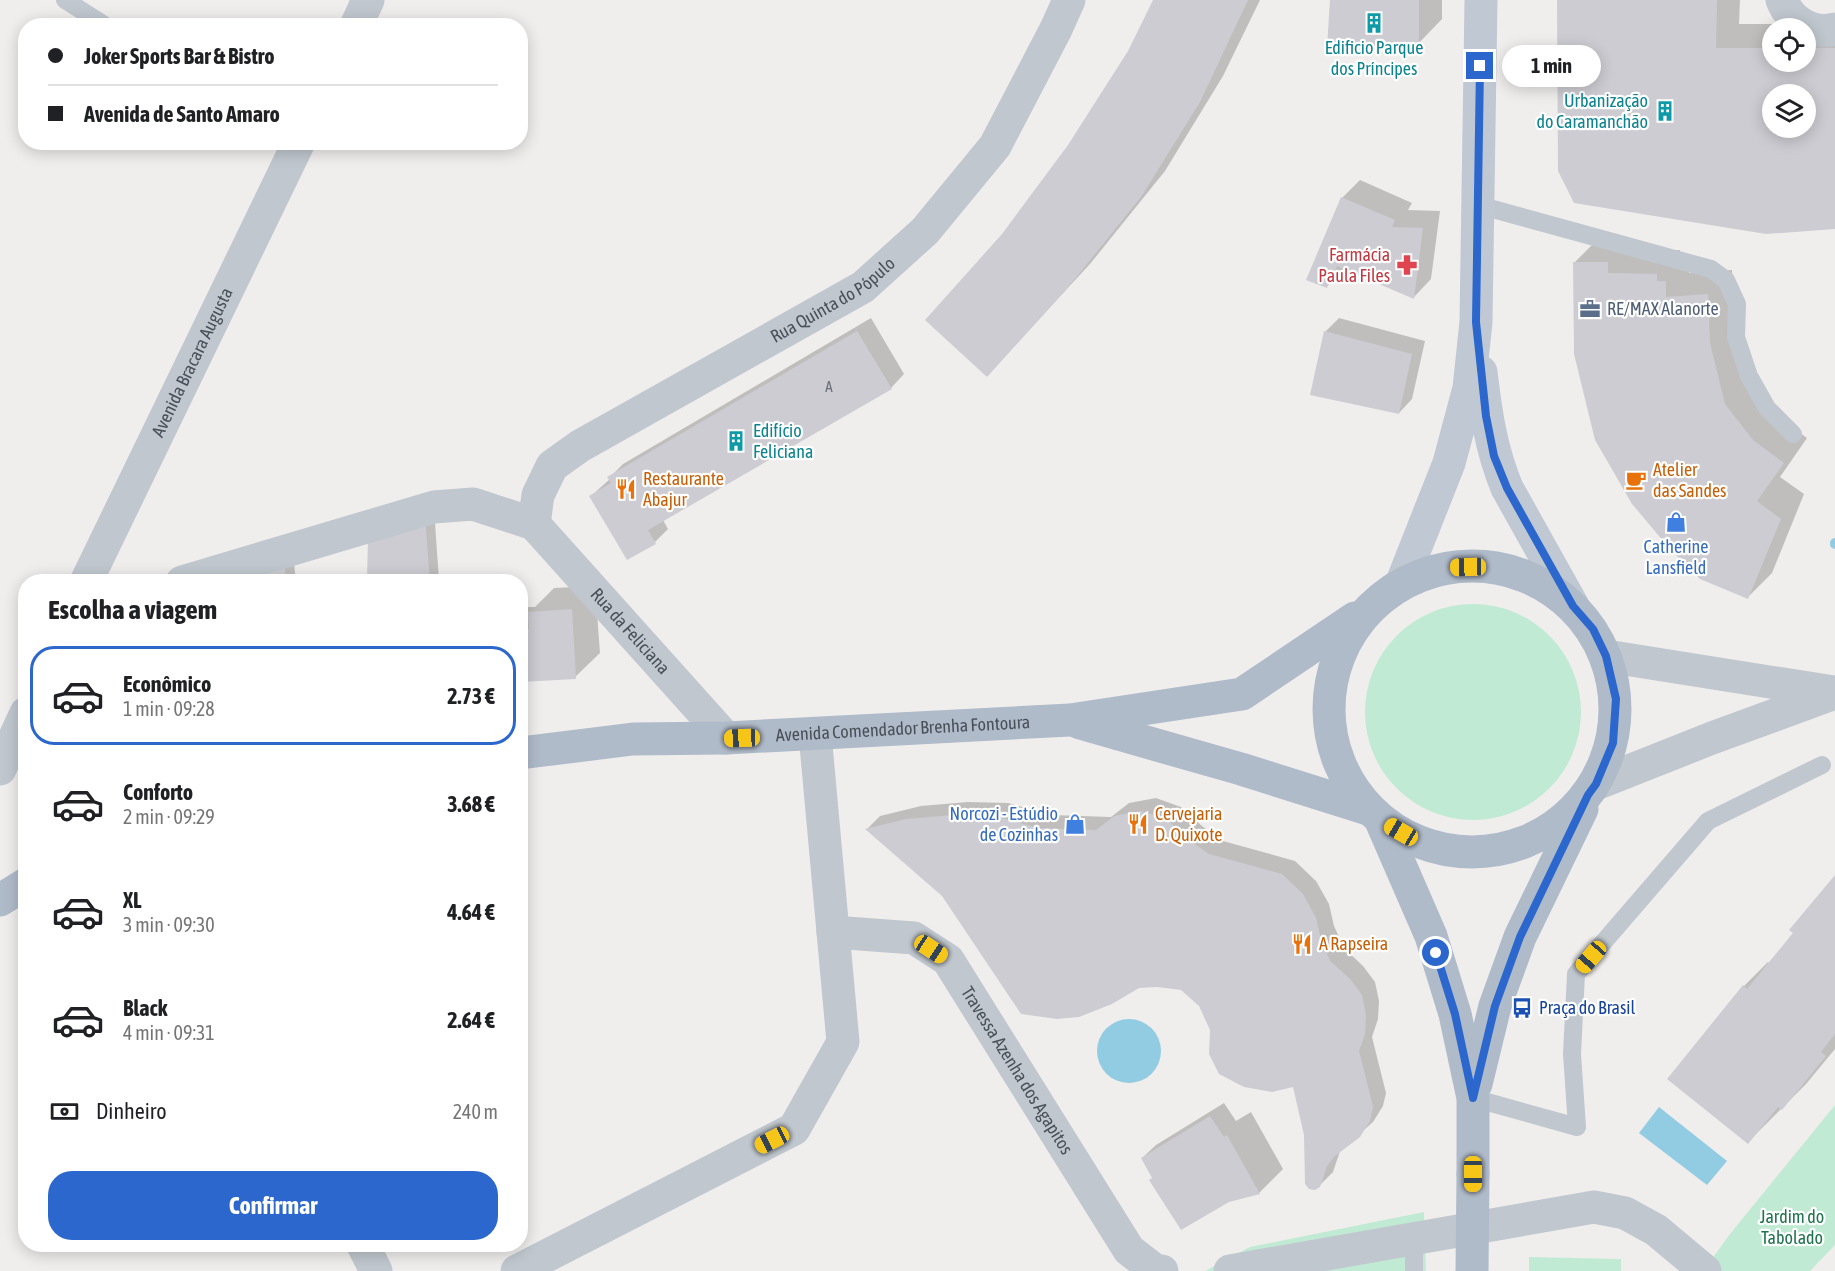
<!DOCTYPE html>
<html lang="pt">
<meta charset="utf-8">
<style>
:root{--surface:#fff;--page:#f6f6f6;--text:#202124;--muted:#757577;--line:#e0e0e0;--accent:#2b67cd}
body{margin:0;font-family:"Asap Condensed",sans-serif;background:var(--page);color:var(--text);height:100vh;display:flex;flex-direction:column;font-size:22px;white-space:nowrap}
*{box-sizing:border-box;margin:0}
p{font-size:20px;color:var(--muted)}
.icon{flex:none;width:33px;height:33px;fill:none;stroke:currentColor;stroke-width:2;stroke-linecap:round;stroke-linejoin:round}
.map{position:relative;flex:1;overflow:hidden}
.side{position:absolute;left:18px;top:574px;width:510px;height:678px;display:flex;flex-direction:column;background:var(--surface);border-radius:24px;box-shadow:0 3px 15px #0003}
.side>*{flex:none}
.top-card{position:absolute;left:18px;top:18px;width:510px;height:132px;border-radius:24px;box-shadow:0 3px 15px #0003;display:grid;align-content:center;height:132px;padding:0 30px;background:var(--surface)}
.controls{position:absolute;left:1762px;top:18px;display:grid;gap:12px}
.controls a{display:grid;place-items:center;width:54px;height:54px;border-radius:50%;background:var(--surface);box-shadow:0 3px 15px #0003;font-size:30px}
.end{position:absolute;width:27px;height:27px;margin:-14px;border:8px solid #2b67cd;background:#fff;box-shadow:0 0 0 3px #fff}
.from{border-radius:50%}
.bubble{position:absolute;height:42px;border-radius:21px;background:var(--surface);box-shadow:0 3px 15px #0003;font-size:20px;font-weight:700;line-height:42px;text-align:center}
.car{position:absolute;width:18px;height:36px;margin:-18px -9px;border-radius:8px;box-shadow:0 0 4px 2px #0007;background:linear-gradient(#f5c518 24%,#345 0 40%,#f5c518 0 76%,#345 0 86%,#f5c518 0)}
.top-card b{display:flex;align-items:center;gap:21px;height:57px;font-size:22px}
.top-card b+b{border-top:2px solid var(--line)}
.top-card i{width:15px;height:15px;background:var(--text)}
ul{padding:0;list-style:none}
li{display:flex;align-items:center;gap:18px;height:99px;margin:0 12px 9px;padding:0 18px;border:3px solid transparent;border-radius:24px}
li div{flex:1}
li b{display:block;font-size:22px}
li em{font-style:normal;font-weight:700}
li.current{border-color:var(--accent)}
li>.icon{width:54px;height:54px;stroke-width:1.5}
h2{padding:0 30px;font-size:27px;line-height:72px}
.pay{display:flex;align-items:center;gap:15px;height:66px;padding:0 30px;font-size:22px}
.pay p{margin-inline-start:auto}
.button{display:flex;gap:12px;margin-top:auto;padding:12px 30px}
.button a{flex:1;height:69px;border-radius:24px;background:var(--accent);color:#fff;font-size:24px;font-weight:700;line-height:69px;text-align:center}
.map>svg:first-child{display:block}
.green{fill:#c0ead3}
.water{fill:#91cce2}
.shadow{fill:#0003;fill-rule:evenodd}
.lines{fill:none;stroke-linecap:round;stroke-linejoin:round}
.stream{stroke:#91cce2;stroke-width:10}
.building{fill:#ccccd2;fill-rule:evenodd}
.service{stroke:#c0c7ce;stroke-width:18}
.minor{stroke:#c0c7ce;stroke-width:33}
.tertiary{stroke:#c0c7ce;stroke-width:33}
.secondary{stroke:#c0c8d3;stroke-width:33}
.primary{stroke:#b0bbca;stroke-width:33}
.primary-bridge{stroke:#b0bbca;stroke-width:33}
.route{stroke:#2b67cd;stroke-width:8}
.labels{text-anchor:middle;stroke-width:4.5;stroke-linejoin:round;paint-order:stroke}
.number-label{font-size:15px;fill:#696f77}
.culture-label{font-size:18px;fill:#0d838f;stroke:#fff}
.health-label{font-size:18px;fill:#be3a42;stroke:#fff;text-anchor:end}
.street-label{font-size:18px;fill:#485059;stroke:#fff}
.service-label{font-size:18px;fill:#4e5e75;stroke:#fff;text-anchor:start}
.food-label{font-size:18px;fill:#c56008;stroke:#fff;text-anchor:start}
.shop-label{font-size:18px;fill:#366cbe;stroke:#fff}
.transit-label{font-size:18px;fill:#164399;stroke:#fff;text-anchor:start}
.park-label{font-size:18px;fill:#20734f;stroke:#fff}
</style>
<div class="map">
<svg width="1835" height="1271" viewBox="0 0 1835 1271">
<rect width="100%" height="100%" fill="#f0eeed"/>
<!-- green -->
<path class="green" d="M1365 712a108 108 0 1 1 216 0a108 108 0 1 1-216 0Z
M1835 1105V1245L1810 1271H1703L1730 1234Z
M1424 1212 1426 1271H1205L1250 1247Z
M1529 1257 1621 1259V1271H1529Z"/>
<!-- water -->
<path class="water" d="M1097 1051a32 32 0 1 1 64 0a32 32 0 1 1-64 0Z
M1659 1107 1727 1161 1707 1185 1639 1133Z"/>
<!-- shadow -->
<path class="shadow" d="M1155 0H1260L1223 76 1165 171 1090 264 987 375 1004 235 1069 146 1129 51Z
M1331 0H1442V19L1418 44Z
M1558 0H1740L1739 24H1835V228ZM1773 28H1806V62H1773ZM1773 94H1806V128H1773Z
M1360 180 1412 203 1408 210 1440 211 1431 279 1414 297 1345 268 1327 286 1342 198Z
M1598 239 1631 250H1680V257H1690L1689 273 1732 270 1733 318 1749 380 1777 416 1807 438 1780 477 1804 494 1772 573 1748 597 1574 263Z
M871 318 904 374 891 388 663 520 668 529 655 542 591 496 610 479 609 478 623 464Z
M1339 318 1425 341 1412 399 1399 413 1325 332Z
M434 509 439 580 437 582H368Z
M293 553 296 582H245Z
M595 586 600 653 575 677 520 681V607H535L554 588Z
M1156 798 1181 807 1202 826 1223 841 1295 861 1316 881 1329 904 1334 926 1344 948 1363 966 1375 982 1379 1001 1378 1019 1372 1037 1386 1093 1383 1106 1373 1122 1340 1151 1333 1172 1319 1186 1294 1085 1212 1029 1201 1006 1182 989 1157 985 1138 986 943 895 867 829 880 816 921 806 968 802 1008 803 1052 815 1111 817 1129 803Z
M1835 877V1049L1806 1084 1748 1142 1744 986 1768 962 1770 964Z
M1224 1103 1236 1121 1251 1112 1283 1169 1259 1193 1153 1177 1142 1158 1156 1145Z"/>
<g class="lines">
<!-- stream -->
<path class="stream" d="M1835 544V543"/>
</g>
<!-- building -->
<path class="building" d="M1153 0H1248L1200 102 1141 197 1066 290 987 377 925 320 1002 234 1068 145 1128 51Z
M1330 0H1419V45L1327 47Z
M1557 0H1717L1716 48H1773V62H1806V48H1835V229L1766 234 1574 203 1558 171ZM1773 94H1806V128H1773Z
M1341 197 1395 220 1392 227 1423 228 1414 299 1337 266 1327 288 1306 280Z
M1573 262H1608V273L1657 274V281H1666V297L1708 294 1710 343 1725 404 1753 440 1784 463 1757 501 1781 519 1748 599 1700 579 1670 549 1632 504 1595 440 1574 354Z
M857 331 892 389 648 530 656 544 627 560 589 496 611 483 607 477Z
M1324 331 1412 354 1399 414 1310 395Z
M425 517 430 582H367L368 535Z
M284 561 286 582H243L242 572Z
M572 609 576 679 520 682V630L529 629 528 612Z
M1141 811 1168 820 1189 840 1209 854 1282 874 1303 894 1316 918 1321 940 1330 961 1350 979 1362 995 1366 1015 1365 1034 1359 1051 1373 1107 1370 1121 1360 1137 1335 1156 1327 1166 1320 1187 1315 1190 1309 1189 1305 1184 1304 1135 1293 1087 1272 1092 1244 1087 1219 1074 1209 1054 1210 1030 1199 1006 1181 990 1157 987 1139 988 1112 1004 1079 1017 1057 1019 1021 1014 942 896 865 829 906 819 954 815 994 816 1038 828 1096 830 1114 816Z
M1835 875V1034L1821 1052 1826 1056 1782 1110 1778 1107 1748 1144 1667 1079 1743 985 1747 989 1793 933 1789 930Z
M1210 1116 1224 1137 1227 1135 1260 1194 1229 1202 1181 1230 1149 1180 1152 1178 1141 1158Z"/>
<g class="lines">
<!-- service -->
<path class="service" d="M65 0 106 26
M1478 205 1711 269 1726 280 1737 304 1736 337 1749 376 1767 408 1793 434
M1473 1098 1577 1127 1572 1054 1576 974 1708 821 1822 765
M1414 1271V1240"/>
<!-- minor -->
<g class="minor">
<path d="M1782 0C1790 21 1812 35 1835 29"/>
<path d="M356 26 368 0"/>
<path id="s1" d="M534 524 538 495 552 466 580 446 863 287 925 231 995 146 1056 29 1069 0"/>
<path id="s2" d="M534 524 726 738"/>
<path id="s3" d="M86 582 299 142"/>
<path d="M182 582 434 507 473 504 534 524"/>
<path d="M0 769 26 713"/>
<path id="s4" d="M833 932 914 938 948 960 1129 1250 1155 1270 1162 1271"/>
<path d="M363 1245 376 1271"/>
<path d="M517 1271 794 1129 843 1042 815 734"/>
<path d="M1230 1271 1594 1207 1625 1213 1656 1230 1705 1271"/>
</g>
<!-- tertiary -->
<path class="tertiary" d="M1606 656 1833 692
M1596 784 1712 738 1835 693"/>
<!-- secondary -->
<path class="secondary" d="M1481 372C1486 414 1491 449 1507 488L1573 606
M1402 582 1449 463 1469 388 1476 322 1481 0"/>
<!-- primary -->
<g class="primary">
<circle cx="1472" cy="709" r="143"/>
<path d="M1080 723 1241 769 1368 809"/>
<path id="s5" d="M520 753 633 739 726 738 1070 720 1242 694 1355 618"/>
<path d="M1381 821 1431 936 1455 1014 1473 1098V1174"/>
<path d="M0 900 26 884"/>
<path d="M1476 1084 1495 1006 1520 937 1582 809"/>
</g>
<!-- primary-bridge -->
<path class="primary-bridge" d="M1472 1271 1473 1174"/>
</g>
<g class="lines">
<!-- route -->
<path class="route" d="M1436 953 1455 1014 1473 1098 1495 1006 1520 937 1588 795 1596 784 1613 743 1616 699 1606 656 1593 629 1573 606 1507 488 1494 456 1486 416 1476 322 1480 66"/>
</g>
<!-- icons -->
<defs>
<g id="building-bare" transform="scale(1.62)"><path d="M-4-6H4V6H1V3H-1V6H-4ZM-2.5-4.3h1.7v1.8h-1.7ZM.8-4.3h1.7v1.8H.8ZM-2.5-1h1.7V.8h-1.7ZM.8-1h1.7V.8H.8Z" fill="#0f9aa8" stroke="#fff" stroke-width="2.5" paint-order="stroke"/></g>
<g id="pharmacy-bare" transform="scale(1.62)"><path d="M-2-6h4v4h4v4h-4v4h-4v-4h-4v-4h4Z" fill="#e0444e" stroke="#fff" stroke-width="2.5" paint-order="stroke"/></g>
<g id="office-bare" transform="scale(1.62)"><path d="M-6-3h4V-5.5h4V-3h4V5H-6ZM-1-4.5V-3h2v-1.5ZM-6 0V1H6V0Z" fill="#5c6f8a" stroke="#fff" stroke-width="2.5" paint-order="stroke"/></g>
<g id="cafe-bare" transform="scale(1.62)"><path d="M-5.5-4.5H6V0H3Q3 3.5 0 3.5H-2.5Q-5.5 3.5-5.5 0ZM3-3.2v2h1.7v-2ZM-6 4.5H4V6H-6Z" fill="#e8710a" stroke="#fff" stroke-width="2.5" paint-order="stroke"/></g>
<g id="restaurant-bare" transform="scale(1.62)"><path d="M-5-6h1v4h1v-4h1v4h1v-4h1v5L-1.5 .5V6h-2V.5L-5-1ZM5-6V6H3V1.5H1.5Q1.5-4 5-6Z" fill="#e8710a" stroke="#fff" stroke-width="2.5" paint-order="stroke"/></g>
<g id="shop-bare" transform="scale(1.62)"><path d="M-5-2.5h2.3a2.7 3.5 0 0 1 5.4 0H5L5.5 6h-11ZM-1.5-2.5h3a1.5 2.3 0 0 0-3 0Z" fill="#3f7fe0" stroke="#fff" stroke-width="2.5" paint-order="stroke"/></g>
<g id="bus-bare" transform="scale(1.62)"><path d="M-5-6H5V4H4V6H2V4H-2V6H-4V4H-5ZM-3.5-4V0h7V-4ZM-3.5 1.2v1.5H-2V1.2ZM2 1.2v1.5H3.5V1.2Z" fill="#1a4fb4" stroke="#fff" stroke-width="2.5" paint-order="stroke"/></g>
</defs>
<g fill-rule="evenodd">
<use href="#building-bare" x="1374" y="23"/>
<use href="#building-bare" x="1665" y="111"/>
<use href="#pharmacy-bare" x="1407" y="265"/>
<use href="#office-bare" x="1590" y="309"/>
<use href="#building-bare" x="736" y="441"/>
<use href="#cafe-bare" x="1636" y="480"/>
<use href="#restaurant-bare" x="626" y="489"/>
<use href="#shop-bare" x="1676" y="522"/>
<use href="#shop-bare" x="1075" y="824"/>
<use href="#restaurant-bare" x="1138" y="824"/>
<use href="#restaurant-bare" x="1302" y="944"/>
<use href="#bus-bare" x="1522" y="1008"/>
</g>
<g class="labels">
<!-- number labels -->
<g class="number-label">
<text x="829" y="392">A</text>
</g>
<!-- culture labels -->
<g class="culture-label">
<text x="1374" y="54">Edificio Parque<tspan x="1374" dy="21">dos Príncipes</tspan></text>
<text x="1648" y="107" text-anchor="end">Urbanização<tspan x="1648" dy="21">do Caramanchão</tspan></text>
<text x="753" y="437" text-anchor="start">Edifício<tspan x="753" dy="21">Feliciana</tspan></text>
</g>
<!-- health labels -->
<g class="health-label">
<text x="1390" y="261">Farmácia<tspan x="1390" dy="21">Paula Files</tspan></text>
</g>
<!-- street labels -->
<g class="street-label">
<text dy="6" stroke="none"><textPath href="#s1" startOffset="388">Rua Quinta do Pópulo</textPath></text>
<text dy="6" stroke="none"><textPath href="#s3" startOffset="244">Avenida Bracara Augusta</textPath></text>
<text dy="6" stroke="none"><textPath href="#s2" startOffset="144">Rua da Feliciana</textPath></text>
<text dy="6" stroke="none"><textPath href="#s5" startOffset="384">Avenida Comendador Brenha Fontoura</textPath></text>
<text dy="6" stroke="none"><textPath href="#s4" startOffset="252">Travessa Azenha dos Agapitos</textPath></text>
</g>
<!-- service labels -->
<g class="service-label">
<text x="1607" y="315">RE/MAX Alanorte</text>
</g>
<!-- food labels -->
<g class="food-label">
<text x="1653" y="476">Atelier<tspan x="1653" dy="21">das Sandes</tspan></text>
<text x="643" y="485">Restaurante<tspan x="643" dy="21">Abajur</tspan></text>
<text x="1155" y="820">Cervejaria<tspan x="1155" dy="21">D. Quixote</tspan></text>
<text x="1319" y="950">A Rapseira</text>
</g>
<!-- shop labels -->
<g class="shop-label">
<text x="1676" y="553">Catherine<tspan x="1676" dy="21">Lansfield</tspan></text>
<text x="1058" y="820" text-anchor="end">Norcozi - Estúdio<tspan x="1058" dy="21">de Cozinhas</tspan></text>
</g>
<!-- transit labels -->
<g class="transit-label">
<text x="1539" y="1014">Praça do Brasil</text>
</g>
<!-- park labels -->
<g class="park-label">
<text x="1792" y="1223">Jardim do<tspan x="1792" dy="21">Tabolado</tspan></text>
</g>
</g>
</svg>
<div class="controls">
<a><svg class="icon" aria-label="locate" viewBox="0 0 24 24"><circle cx="12" cy="12" r="6"/><path d="M12 2v4M12 18v4M2 12h4M18 12h4"/></svg></a>
<a><svg class="icon" aria-label="layers" viewBox="0 0 24 24"><path d="M12 4l9 5-9 5-9-5zM3 14l9 5 9-5"/></svg></a>
</div>
<i class="end from" style="left:1436px;top:953px"></i>
<i class="end" style="left:1480px;top:66px"></i>
<div class="bubble" style="left:1502px;top:45px;width:99px">1 min</div>
<i class="car" style="left:1468px;top:567px;rotate:269deg"></i>
<i class="car" style="left:742px;top:738px;rotate:268deg"></i>
<i class="car" style="left:1401px;top:832px;rotate:300deg"></i>
<i class="car" style="left:931px;top:949px;rotate:123deg"></i>
<i class="car" style="left:1591px;top:957px;rotate:221deg"></i>
<i class="car" style="left:772px;top:1140px;rotate:243deg"></i>
<i class="car" style="left:1473px;top:1174px;rotate:180deg"></i>
<div class="top-card">
<b><i class="from"></i>Joker Sports Bar &amp; Bistro</b>
<b><i></i>Avenida de Santo Amaro</b>
</div>
<section class="side">
<h2>Escolha a viagem</h2>
<ul>
<li class="current"><svg class="icon" aria-label="car" viewBox="0 0 24 24"><path d="M5 17H2v-5l4-1 3-4h7l3 4 3 1v5h-3M9 17h6M6 11h13"/><circle cx="7" cy="17" r="2"/><circle cx="17" cy="17" r="2"/></svg><div><b>Econômico</b><p>1 min · 09:28</p></div><em>2.73 €</em></li>
<li><svg class="icon" aria-label="car" viewBox="0 0 24 24"><path d="M5 17H2v-5l4-1 3-4h7l3 4 3 1v5h-3M9 17h6M6 11h13"/><circle cx="7" cy="17" r="2"/><circle cx="17" cy="17" r="2"/></svg><div><b>Conforto</b><p>2 min · 09:29</p></div><em>3.68 €</em></li>
<li><svg class="icon" aria-label="car" viewBox="0 0 24 24"><path d="M5 17H2v-5l4-1 3-4h7l3 4 3 1v5h-3M9 17h6M6 11h13"/><circle cx="7" cy="17" r="2"/><circle cx="17" cy="17" r="2"/></svg><div><b>XL</b><p>3 min · 09:30</p></div><em>4.64 €</em></li>
<li><svg class="icon" aria-label="car" viewBox="0 0 24 24"><path d="M5 17H2v-5l4-1 3-4h7l3 4 3 1v5h-3M9 17h6M6 11h13"/><circle cx="7" cy="17" r="2"/><circle cx="17" cy="17" r="2"/></svg><div><b>Black</b><p>4 min · 09:31</p></div><em>2.64 €</em></li>
</ul>
<div class="pay"><svg class="icon" aria-label="cash" viewBox="0 0 24 24"><path d="M3 7h18v10H3z"/><circle cx="12" cy="12" r="2"/></svg>Dinheiro<p>240 m</p></div>
<div class="button"><a>Confirmar</a></div>
</section>
</div>
